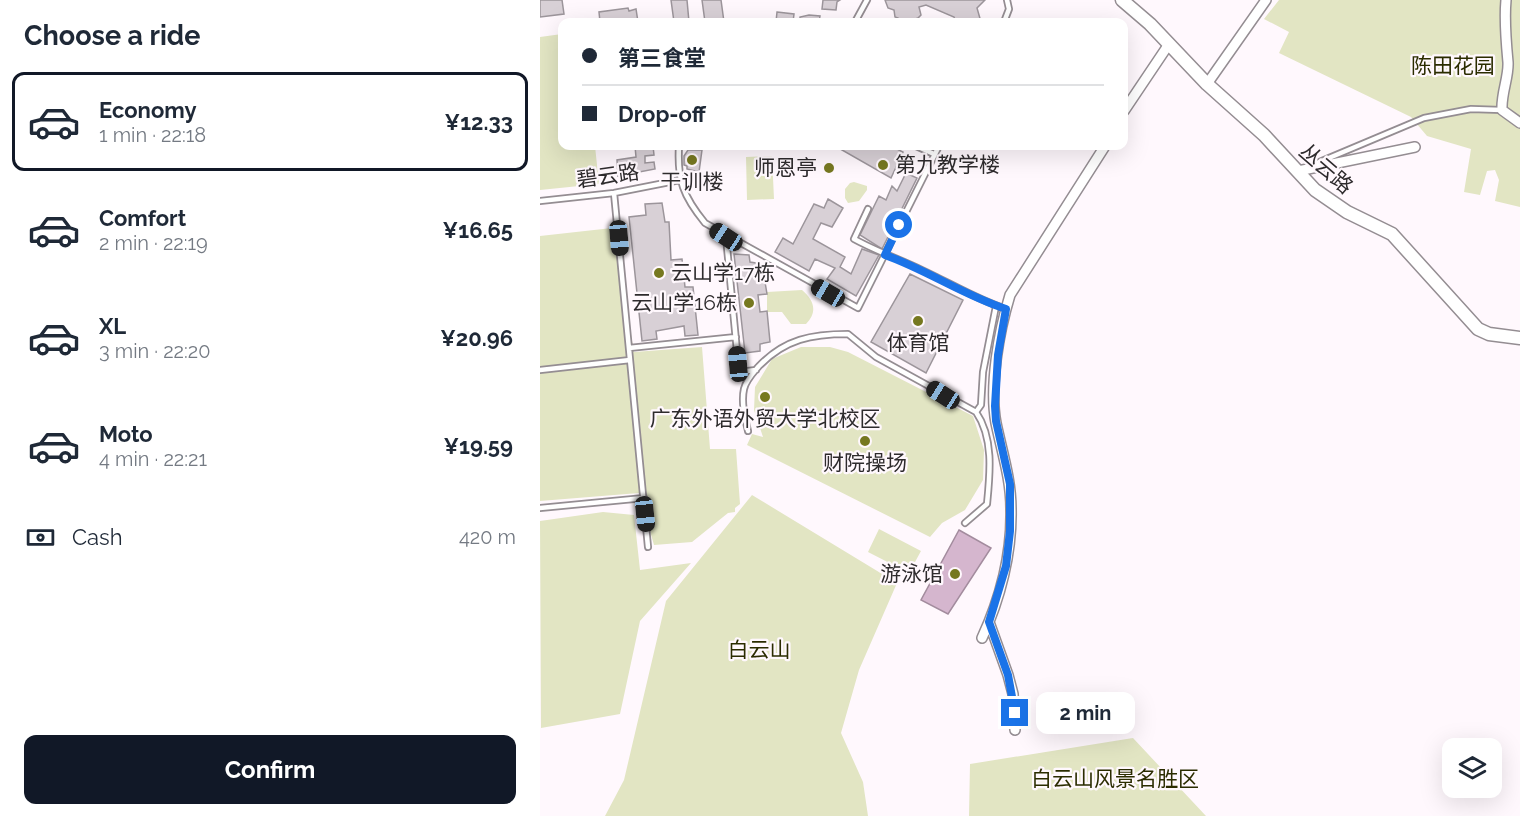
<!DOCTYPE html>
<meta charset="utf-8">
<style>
:root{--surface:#fff;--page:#f2f2f3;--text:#1f2937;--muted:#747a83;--line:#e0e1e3;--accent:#111827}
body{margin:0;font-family:Raleway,"Noto Sans SC",sans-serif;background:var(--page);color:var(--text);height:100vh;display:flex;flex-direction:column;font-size:22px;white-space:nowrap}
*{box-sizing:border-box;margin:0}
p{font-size:20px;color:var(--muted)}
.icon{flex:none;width:33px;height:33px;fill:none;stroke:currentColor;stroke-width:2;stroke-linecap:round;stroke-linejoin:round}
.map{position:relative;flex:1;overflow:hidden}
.details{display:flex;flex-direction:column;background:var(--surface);width:540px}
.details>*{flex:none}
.top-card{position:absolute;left:18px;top:18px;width:570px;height:132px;border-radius:12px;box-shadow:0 6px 24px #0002;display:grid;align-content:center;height:132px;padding:0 24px;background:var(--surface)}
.tools{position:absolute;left:902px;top:738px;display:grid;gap:12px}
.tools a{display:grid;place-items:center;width:60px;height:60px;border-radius:12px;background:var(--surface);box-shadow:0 6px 24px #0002;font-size:30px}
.end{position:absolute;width:27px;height:27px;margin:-14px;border:8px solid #1a73e8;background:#fff;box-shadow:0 0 0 3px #fff}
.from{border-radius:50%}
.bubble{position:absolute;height:42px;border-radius:12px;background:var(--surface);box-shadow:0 6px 24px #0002;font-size:20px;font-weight:700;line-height:42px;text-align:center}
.car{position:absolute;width:18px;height:36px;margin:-18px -9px;border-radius:8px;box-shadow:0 0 4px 2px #0007;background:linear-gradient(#222 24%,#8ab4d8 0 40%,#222 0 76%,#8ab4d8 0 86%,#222 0)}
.top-card b{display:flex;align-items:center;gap:21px;height:57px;font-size:22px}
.top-card b+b{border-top:2px solid var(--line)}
.top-card i{width:15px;height:15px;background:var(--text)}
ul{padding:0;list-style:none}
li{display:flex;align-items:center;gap:18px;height:99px;margin:0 12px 9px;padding:0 12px;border:3px solid transparent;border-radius:12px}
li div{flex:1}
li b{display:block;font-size:22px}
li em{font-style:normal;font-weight:700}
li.active{border-color:var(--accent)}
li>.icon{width:54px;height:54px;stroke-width:1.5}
h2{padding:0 24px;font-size:27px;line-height:72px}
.pay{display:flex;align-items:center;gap:15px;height:66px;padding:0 24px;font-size:22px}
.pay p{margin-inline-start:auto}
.button{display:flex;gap:12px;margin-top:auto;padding:12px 24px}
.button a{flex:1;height:69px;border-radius:12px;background:var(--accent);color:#fff;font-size:24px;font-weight:700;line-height:69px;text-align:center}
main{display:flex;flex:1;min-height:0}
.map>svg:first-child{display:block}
.green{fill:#e2e5c3}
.water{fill:#d5b6ce;stroke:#a38c9e;stroke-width:1.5}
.building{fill:#d8d0d6;stroke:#9c959b;stroke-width:1.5}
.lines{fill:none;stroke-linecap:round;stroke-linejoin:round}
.lane-casing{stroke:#948d92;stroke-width:8}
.street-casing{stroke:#948d92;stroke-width:12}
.secondary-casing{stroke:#948d92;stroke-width:15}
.lane{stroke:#fff;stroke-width:4.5}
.street{stroke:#fff;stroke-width:9}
.secondary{stroke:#fff;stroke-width:12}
.route{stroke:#1a73e8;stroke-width:8}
.poi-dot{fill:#767820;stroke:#fff8fd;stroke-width:2}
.labels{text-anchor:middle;stroke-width:4.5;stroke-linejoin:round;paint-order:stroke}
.park-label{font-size:21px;fill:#2b2c00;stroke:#fff8fd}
.poi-label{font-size:21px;fill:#2e2b2d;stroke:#fff8fd}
.street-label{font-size:21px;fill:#2e2b2d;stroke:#fff8fd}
</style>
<main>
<section class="details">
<h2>Choose a ride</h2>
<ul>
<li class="active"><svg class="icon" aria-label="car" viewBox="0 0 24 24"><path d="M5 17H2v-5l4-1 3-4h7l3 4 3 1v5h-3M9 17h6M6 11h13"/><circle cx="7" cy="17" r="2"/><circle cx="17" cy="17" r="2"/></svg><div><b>Economy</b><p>1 min · 22:18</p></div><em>¥12.33</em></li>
<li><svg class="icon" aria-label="car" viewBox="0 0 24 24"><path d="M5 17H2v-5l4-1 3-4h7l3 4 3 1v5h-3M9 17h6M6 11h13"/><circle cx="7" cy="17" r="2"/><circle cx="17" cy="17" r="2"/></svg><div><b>Comfort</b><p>2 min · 22:19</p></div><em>¥16.65</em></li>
<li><svg class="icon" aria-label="car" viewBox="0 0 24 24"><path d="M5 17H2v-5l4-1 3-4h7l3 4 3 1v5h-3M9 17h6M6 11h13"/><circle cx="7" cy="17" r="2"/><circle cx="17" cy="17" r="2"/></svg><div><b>XL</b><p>3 min · 22:20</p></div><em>¥20.96</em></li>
<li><svg class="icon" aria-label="car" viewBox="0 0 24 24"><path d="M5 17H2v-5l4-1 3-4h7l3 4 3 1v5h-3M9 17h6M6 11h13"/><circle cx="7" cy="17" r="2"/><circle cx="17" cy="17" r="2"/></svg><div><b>Moto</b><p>4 min · 22:21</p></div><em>¥19.59</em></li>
</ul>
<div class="pay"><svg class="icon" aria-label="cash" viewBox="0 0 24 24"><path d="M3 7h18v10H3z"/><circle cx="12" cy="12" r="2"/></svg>Cash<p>420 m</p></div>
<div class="button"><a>Confirm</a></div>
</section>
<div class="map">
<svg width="980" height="816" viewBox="0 0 980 816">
<rect width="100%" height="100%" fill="#fff8fd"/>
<!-- green -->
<path class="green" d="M739 0H980V207L955 201 959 180 955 170 947 171 940 195 924 192 931 149 887 136 871 117 739 53 749 32 724 19Z
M22 34V146H55L59 184 0 190V37Z
M232 156 234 199 207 200 206 157Z
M314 182 327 186V190L319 201 308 203 305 198V189L310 183Z
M72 228 94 352 162 347 170 449H196L200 504 195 508V512L188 513 152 542 114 545 99 493 0 501V236Z
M262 290C274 300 278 312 266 324H251L242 312H227V292Z
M261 347H290L308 352 433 416 444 450 443 480 425 510 402 523 390 537 207 445 212 434 223 437 214 410 215 387 232 359Z
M212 495 357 583 319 670 301 733 323 782 328 816H65L84 780 126 601Z
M63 512 94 515 100 570 151 563 100 621 80 714 1 728 0 521Z
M339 529 381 551 369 573 328 552Z
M593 738 666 816H429L430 764Z"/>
<!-- water -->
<path class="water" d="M419 530 451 548 408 614 381 600Z"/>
<!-- building -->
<path class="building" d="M0 0H22L24 14 0 17Z
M131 0H147L149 22H134Z
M162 0H181L184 22H165Z
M283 0H300L297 2 296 10 282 9Z
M345 0H445L437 8 441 22H416L414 17 386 5 379 7 381 15 378 18 368 22H358V18L355 17 354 10 348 8Z
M88 8 89 11 96 9 98 22H60L59 12Z
M237 12 254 14 253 22H236Z
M269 15 280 16 279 22H260V17Z
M95 146H113L114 155 105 156V163L114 162 115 169 78 176 77 160 96 157Z
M295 146H351L363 152 351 178Z
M148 150H162L159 172 147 169V166L144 165V156Z
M366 173 377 178 342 249 320 235 339 196 346 200 352 186 357 191Z
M288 199 303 208 292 227 281 223 273 239 305 257 300 267 311 274 322 249 339 255 316 296 287 279 295 268 275 259 269 271 235 252 243 238 253 244 274 204 284 208Z
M122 203 125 222H129L131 260 142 259 145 287H153L158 335 145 336 144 326 116 331 117 339 102 341 89 217 106 215 105 204Z
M194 254 209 255 210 262 222 264 227 294 218 295 220 312 227 311 230 342 220 344V351L205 353Z
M370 274 423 300 386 373 331 342Z"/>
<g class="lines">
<!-- lane casing -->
<g class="lane-casing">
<path id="lane" d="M315 22 327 0
M464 22 469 9 467 0
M139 146C137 180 143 196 165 223L318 308 399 146
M376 146 394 154
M777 163 884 118 931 109 962 110
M74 193 108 547
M0 201 74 193 140 180
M328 209 314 239C336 251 359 259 382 270 410 283 436 299 466 309
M186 237 199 372 216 370
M89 348 196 337
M0 370 90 360
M436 412 441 405 443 372 456 306
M208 431C205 418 201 402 204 389 206 380 213 373 219 366 245 339 272 334 308 334L336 357 436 412C454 438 450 474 447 504L425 523
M0 508 104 498"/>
</g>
<!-- street casing -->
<g class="street-casing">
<path id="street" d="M966 0C964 21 966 41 968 62 969 77 961 93 962 110L980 123
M667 84 726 0
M584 111 629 44
M758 171 875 147
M449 622 468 675 473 694 475 730
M442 638C460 599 472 553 471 509 471 479 462 452 456 423 449 386 459 331 470 295L565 146"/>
</g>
<!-- secondary casing -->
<g class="secondary-casing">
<path id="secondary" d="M582 0 610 24 667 84 724 135 775 190 807 212 852 234 938 329 949 334 980 338"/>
</g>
<!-- lane -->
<use href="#lane" class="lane"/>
<!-- street -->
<use href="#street" class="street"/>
<!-- secondary -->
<use href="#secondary" class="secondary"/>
</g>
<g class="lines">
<!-- route -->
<path class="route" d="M359 225 345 255C387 270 423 295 466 309L458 355 455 406 456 421 470 484V531L466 566 449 622 468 675 475 713"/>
</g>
<!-- markers -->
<g class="poi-dot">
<circle cx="152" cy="160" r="6"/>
<circle cx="343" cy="165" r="6"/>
<circle cx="289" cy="168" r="6"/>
<circle cx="119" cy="273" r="6"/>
<circle cx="209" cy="303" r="6"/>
<circle cx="378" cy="321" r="6"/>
<circle cx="225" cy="397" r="6"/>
<circle cx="325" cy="441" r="6"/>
<circle cx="415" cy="574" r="6"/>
</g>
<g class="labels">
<!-- park labels -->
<g class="park-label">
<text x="913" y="73">陈田花园</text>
<text x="219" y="657">白云山</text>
<text x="575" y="786">白云山风景名胜区</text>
</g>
<!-- poi labels -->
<g class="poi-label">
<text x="355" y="172" text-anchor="start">第九教学楼</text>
<text x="277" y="175" text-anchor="end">师恩亭</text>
<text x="152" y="189">干训楼</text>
<text x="131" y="280" text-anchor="start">云山学17栋</text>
<text x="197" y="310" text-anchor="end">云山学16栋</text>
<text x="378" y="350">体育馆</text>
<text x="225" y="426">广东外语外贸大学北校区</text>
<text x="325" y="470">财院操场</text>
<text x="403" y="581" text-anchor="end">游泳馆</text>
</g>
<!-- street labels -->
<g class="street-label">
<text transform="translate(786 169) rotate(41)" y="7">丛云路</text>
<text transform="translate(68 176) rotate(-8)" y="7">碧云路</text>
</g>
</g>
</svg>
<div class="tools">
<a><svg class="icon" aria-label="layers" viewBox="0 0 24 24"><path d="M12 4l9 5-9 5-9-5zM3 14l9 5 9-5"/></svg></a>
</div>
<i class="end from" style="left:359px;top:225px"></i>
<i class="end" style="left:475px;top:713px"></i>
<div class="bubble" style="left:496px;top:692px;width:99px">2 min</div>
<i class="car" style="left:186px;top:237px;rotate:303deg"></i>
<i class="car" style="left:79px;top:238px;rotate:175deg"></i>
<i class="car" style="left:288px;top:293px;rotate:300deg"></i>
<i class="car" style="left:198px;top:364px;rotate:355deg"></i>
<i class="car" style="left:403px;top:395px;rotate:302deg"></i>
<i class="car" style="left:105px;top:514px;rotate:174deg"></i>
<div class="top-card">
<b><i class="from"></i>第三食堂</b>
<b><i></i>Drop-off</b>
</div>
</div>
</main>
